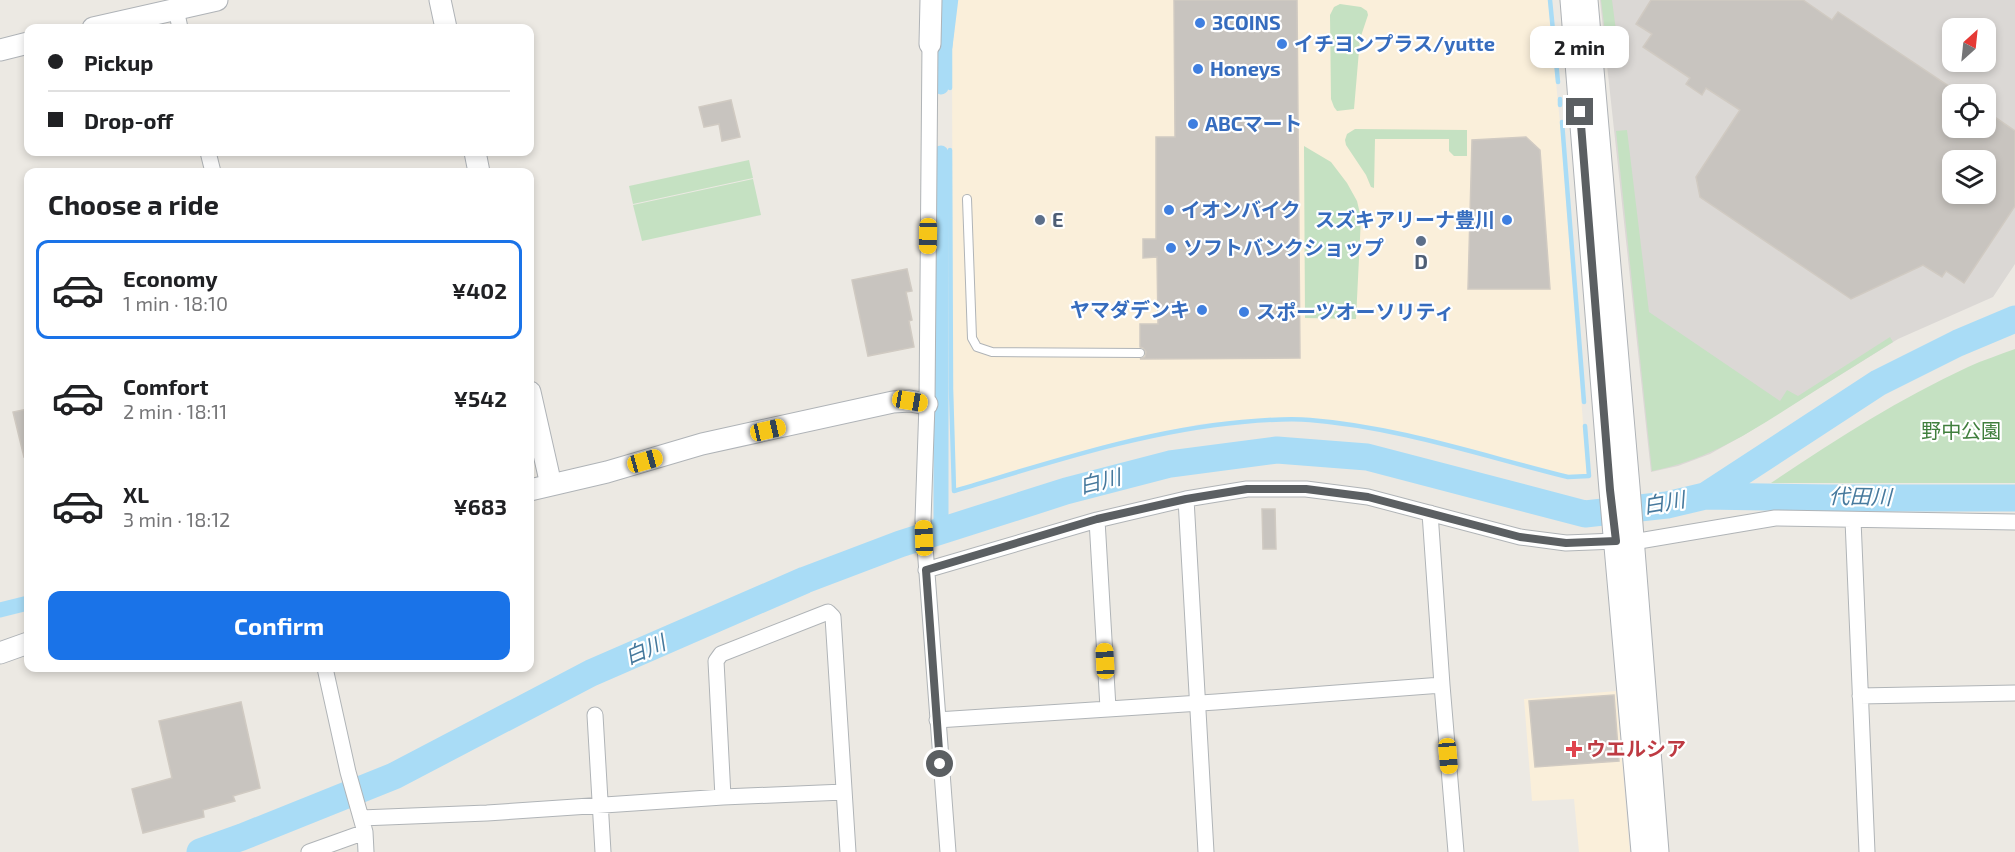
<!DOCTYPE html>
<meta charset="utf-8">
<style>
:root{--surface:#fff;--page:#f6f6f6;--text:#202124;--muted:#757577;--line:#e0e0e0;--accent:#1a73e8}
body{margin:0;font-family:"Exo 2","Noto Sans JP",sans-serif;background:var(--page);color:var(--text);height:100vh;display:flex;flex-direction:column;font-size:22px;white-space:nowrap}
*{box-sizing:border-box;margin:0}
p{font-size:20px;color:var(--muted)}
.icon{flex:none;width:33px;height:33px;fill:none;stroke:currentColor;stroke-width:2;stroke-linecap:round;stroke-linejoin:round}
.map{position:relative;flex:1;overflow:hidden}
.panel{position:absolute;left:24px;top:168px;width:510px;height:504px;display:flex;flex-direction:column;background:var(--surface);border-radius:12px;box-shadow:0 3px 9px #0003}
.panel>*{flex:none}
.top-card{position:absolute;left:24px;top:24px;width:510px;height:132px;border-radius:12px;box-shadow:0 3px 9px #0003;display:grid;align-content:center;height:132px;padding:0 24px;background:var(--surface)}
.needle{width:39px;rotate:27deg}
.tools{position:absolute;left:1942px;top:18px;display:grid;gap:12px}
.tools a{display:grid;place-items:center;width:54px;height:54px;border-radius:12px;background:var(--surface);box-shadow:0 3px 9px #0003;font-size:30px}
.end{position:absolute;width:27px;height:27px;margin:-14px;border:8px solid #5b5f62;background:#fff;box-shadow:0 0 0 3px #fff}
.from{border-radius:50%}
.bubble{position:absolute;height:42px;border-radius:12px;background:var(--surface);box-shadow:0 3px 9px #0003;font-size:20px;font-weight:700;line-height:42px;text-align:center}
.car{position:absolute;width:18px;height:36px;margin:-18px -9px;border-radius:8px;box-shadow:0 0 4px 2px #0007;background:linear-gradient(#f5c518 24%,#345 0 40%,#f5c518 0 76%,#345 0 86%,#f5c518 0)}
.top-card b{display:flex;align-items:center;gap:21px;height:57px;font-size:22px}
.top-card b+b{border-top:2px solid var(--line)}
.top-card i{width:15px;height:15px;background:var(--text)}
ul{padding:0;list-style:none}
li{display:flex;align-items:center;gap:18px;height:99px;margin:0 12px 9px;padding:0 12px;border:3px solid transparent;border-radius:12px}
li div{flex:1}
li b{display:block;font-size:22px}
li em{font-style:normal;font-weight:700}
li.active{border-color:var(--accent)}
li>.icon{width:54px;height:54px;stroke-width:1.5}
h2{padding:0 24px;font-size:27px;line-height:72px}
.action{display:flex;gap:12px;margin-top:auto;padding:12px 24px}
.action a{flex:1;height:69px;border-radius:12px;background:var(--accent);color:#fff;font-size:24px;font-weight:700;line-height:69px;text-align:center}
.map>svg:first-child{display:block}
.commercial{fill:#faefda}
.industrial{fill:#dbd8d5;fill-rule:evenodd}
.green{fill:#c5e1c2}
.lines{fill:none;stroke-linecap:round;stroke-linejoin:round}
.stream{stroke:#a9dcf6;stroke-width:4.5}
.canal{stroke:#a9dcf6;stroke-width:15}
.river{stroke:#a9dcf6;stroke-width:27}
.building{fill:#c8c4bf;stroke:#d0cac2;stroke-width:1.5;fill-rule:evenodd}
.lane-casing{stroke:#b0b4b7;stroke-width:10}
.street-casing{stroke:#b0b4b7;stroke-width:17}
.secondary-casing{stroke:#afb3b7;stroke-width:23}
.lane{stroke:#fff;stroke-width:8}
.street{stroke:#fff;stroke-width:15}
.secondary{stroke:#fff;stroke-width:21}
.route{stroke:#5b5f62;stroke-width:8}
.shop-dot{fill:#3f7fe0;stroke:#fff;stroke-width:2}
.service-dot{fill:#5c6f8a;stroke:#fff;stroke-width:2}
.health-dot{fill:#e0444e;stroke:#fff;stroke-width:2}
.labels{text-anchor:middle;stroke-width:4.5;stroke-linejoin:round;paint-order:stroke}
.shop-label{font-size:20px;font-weight:bold;fill:#366cbe;stroke:#fff;text-anchor:start}
.service-label{font-size:20px;font-weight:bold;fill:#4e5e75;stroke:#fff;text-anchor:start}
.park-label{font-size:20px;fill:#407f3d;stroke:#fff}
.health-label{font-size:20px;font-weight:bold;fill:#be3a42;stroke:#fff;text-anchor:start}
.water-label{font-size:21px;font-style:italic;fill:#46799d;stroke:#fff}
</style>
<div class="map">
<svg width="2015" height="852" viewBox="0 0 2015 852">
<rect width="100%" height="100%" fill="#ece9e3"/>
<!-- commercial -->
<path class="commercial" d="M958 0H1548L1561 133 1587 475 1568 476 1441 442 1368 427 1309 418 1259 419 1200 424 1101 446 956 489 953 389 952 50Z
M1616 691 1630 852H1579L1574 799 1532 801 1524 699Z"/>
<!-- industrial -->
<path class="industrial" d="M1600 0H2015V264L1993 297 1898 339 1744 435 1710 454 1678 466 1651 472ZM1953 28H1986V62H1953ZM1953 94H1986V128H1953ZM1953 160H1986V194H1953Z"/>
<!-- green -->
<path class="green" d="M1601 0H1612L1620 62 1609 64Z
M1340 4 1361 7 1367 11 1368 15 1360 39 1354 109 1337 111 1334 107 1331 99 1330 15 1334 7Z
M1355 129 1467 130V156H1454L1449 151V139H1375L1374 188 1371 187 1366 175 1346 145 1345 140 1347 134Z
M1627 130 1649 312 1780 401 1787 390 1798 396 1890 337 1893 342C1861 362 1828 382 1796 403 1749 433 1707 460 1652 471L1616 131Z
M1304 146 1331 162 1347 183 1357 201 1361 218 1356 319 1305 318Z
M749 160 753 178 633 204 629 186Z
M753 179 761 215 642 241 633 205Z
M2015 349V483H1771C1833 441 1899 399 1968 367 1983 360 1999 355 2015 349Z"/>
<g class="lines">
<!-- stream -->
<path class="stream" d="M1550 0 1558 82
M950 88V49L956 0
M1560 99V105
M1562 122 1584 402
M950 150 951 389 954 491C1049 463 1143 431 1242 422 1264 420 1288 418 1310 420 1398 427 1483 456 1568 477L1589 476 1585 426"/>
<!-- canal -->
<path class="canal" d="M941 87 949 0
M941 530V153
M0 610 28 603"/>
<!-- river -->
<path class="river" d="M1705 496 1829 498H2015
M200 852 242 837 394 776 591 673 805 580 900 544 1066 491 1170 464 1277 450 1367 457 1585 514 1667 505 1705 496 1878 383 1958 343 2015 319"/>
</g>
<!-- building -->
<path class="building" d="M1174 0H1297L1300 358 1140 359 1145 357 1146 352 1143 348 1140 347V324H1158L1157 257 1143 258V239H1156V137H1175Z
M1651 0H1803L1832 20 1838 12 1953 89V128H1986V111L2015 131V206L1964 283 1946 271 1942 277 1923 265 1851 299 1700 197 1696 177 1740 110 1706 88 1702 95 1686 84 1690 78 1643 47 1652 34 1636 24ZM1953 160H1986V194H1953Z
M731 100 740 137 722 141 719 124 704 127 699 107Z
M1526 137 1540 150 1550 289H1468L1472 140Z
M907 269 912 291 906 292 912 320 909 321 914 347 868 356 852 280Z
M28 409V456L24 457 13 412Z
M1262 509H1275L1276 549H1263Z
M1614 695 1619 761 1535 767 1529 701Z
M241 702 260 788 233 796 235 801 203 810 204 817 143 833 132 789 172 778 159 721Z"/>
<g class="lines">
<!-- lane casing -->
<g class="lane-casing">
<path id="lane" d="M967 199 972 338 977 347 992 352 1140 353"/>
</g>
<!-- street casing -->
<g class="street-casing">
<path id="street" d="M176 9 180 28
M930 44 927 404 923 520 948 852
M208 152 213 172
M1186 499 1206 852
M1430 513 1442 685 1456 852
M1097 520 1108 708
M1853 520 1867 852
M1633 542 1775 518 2015 522
M926 570 1097 520 1186 499 1247 489H1306L1368 497 1520 537 1566 543 1616 541
M325 668 348 772 365 832 366 852
M1860 696 2015 693
M595 715 603 852
M937 720 1216 702 1442 685
M723 797 716 661 721 654 828 612 833 617 848 852
M361 818 487 813 723 797 844 792
M309 852 365 832"/>
</g>
<!-- secondary casing -->
<g class="secondary-casing">
<path id="secondary" d="M440 0 446 28
M1571 0 1610 490 1642 852
M1587 0 1629 487 1658 852
M93 28 217 0
M930 44 931 0
M0 50 28 43
M475 152 479 172
M530 392 551 485
M530 490 607 472 702 444 893 402 910 401 927 404
M0 653 28 643"/>
</g>
<!-- lane -->
<use href="#lane" class="lane"/>
<!-- street -->
<use href="#street" class="street"/>
<!-- secondary -->
<use href="#secondary" class="secondary"/>
</g>
<g class="lines">
<!-- route -->
<path class="route" d="M940 764 926 570 1097 519 1186 499 1247 489H1306L1368 497 1520 537 1566 543 1616 541 1610 490 1580 112"/>
</g>
<!-- markers -->
<g class="shop-dot">
<circle cx="1200" cy="23" r="6"/>
<circle cx="1282" cy="44" r="6"/>
<circle cx="1198" cy="69" r="6"/>
<circle cx="1193" cy="124" r="6"/>
<circle cx="1169" cy="210" r="6"/>
<circle cx="1507" cy="220" r="6"/>
<circle cx="1171" cy="248" r="6"/>
<circle cx="1202" cy="310" r="6"/>
<circle cx="1244" cy="312" r="6"/>
</g>
<g class="service-dot">
<circle cx="1040" cy="220" r="6"/>
<circle cx="1421" cy="241" r="6"/>
</g>
<path class="health-dot" d="M1571 740h6v6h6v6h-6v6h-6v-6h-6v-6h6z"/>
<g class="labels">
<!-- shop labels -->
<g class="shop-label">
<text x="1212" y="30">3COINS</text>
<text x="1294" y="51">イチヨンプラス/yutte</text>
<text x="1210" y="76">Honeys</text>
<text x="1205" y="131">ABCマート</text>
<text x="1181" y="217">イオンバイク</text>
<text x="1495" y="227" text-anchor="end">スズキアリーナ豊川</text>
<text x="1183" y="255">ソフトバンクショップ</text>
<text x="1190" y="317" text-anchor="end">ヤマダデンキ</text>
<text x="1256" y="319">スポーツオーソリティ</text>
</g>
<!-- service labels -->
<g class="service-label">
<text x="1052" y="227">E</text>
<text x="1421" y="269" text-anchor="middle">D</text>
</g>
<!-- park labels -->
<g class="park-label">
<text x="1961" y="438">野中公園</text>
</g>
<!-- health labels -->
<g class="health-label">
<text x="1586" y="756">ウエルシア</text>
</g>
<!-- water labels -->
<g class="water-label">
<text transform="translate(1100 482) rotate(-14)" y="7">白川</text>
<text transform="translate(1860 497) rotate(1)" y="7">代田川</text>
<text transform="translate(1664 503) rotate(-10)" y="7">白川</text>
<text transform="translate(645 650) rotate(-23)" y="7">白川</text>
</g>
</g>
</svg>
<div class="tools">
<a><svg class="needle" viewBox="-14 -14 28 28"><path d="M0-13l5 13h-10z" fill="#e53935"/><path d="M0 13l5-13h-10z" fill="#757577"/></svg></a>
<a><svg class="icon" aria-label="locate" viewBox="0 0 24 24"><circle cx="12" cy="12" r="6"/><path d="M12 2v4M12 18v4M2 12h4M18 12h4"/></svg></a>
<a><svg class="icon" aria-label="layers" viewBox="0 0 24 24"><path d="M12 4l9 5-9 5-9-5zM3 14l9 5 9-5"/></svg></a>
</div>
<i class="end from" style="left:940px;top:764px"></i>
<i class="end" style="left:1580px;top:112px"></i>
<div class="bubble" style="left:1530px;top:26px;width:99px">2 min</div>
<i class="car" style="left:928px;top:236px;rotate:181deg"></i>
<i class="car" style="left:910px;top:401px;rotate:100deg"></i>
<i class="car" style="left:768px;top:430px;rotate:77deg"></i>
<i class="car" style="left:645px;top:461px;rotate:74deg"></i>
<i class="car" style="left:924px;top:538px;rotate:358deg"></i>
<i class="car" style="left:1105px;top:661px;rotate:357deg"></i>
<i class="car" style="left:1448px;top:756px;rotate:175deg"></i>
<div class="top-card">
<b><i class="from"></i>Pickup</b>
<b><i></i>Drop-off</b>
</div>
<section class="panel">
<h2>Choose a ride</h2>
<ul>
<li class="active"><svg class="icon" aria-label="car" viewBox="0 0 24 24"><path d="M5 17H2v-5l4-1 3-4h7l3 4 3 1v5h-3M9 17h6M6 11h13"/><circle cx="7" cy="17" r="2"/><circle cx="17" cy="17" r="2"/></svg><div><b>Economy</b><p>1 min · 18:10</p></div><em>¥402</em></li>
<li><svg class="icon" aria-label="car" viewBox="0 0 24 24"><path d="M5 17H2v-5l4-1 3-4h7l3 4 3 1v5h-3M9 17h6M6 11h13"/><circle cx="7" cy="17" r="2"/><circle cx="17" cy="17" r="2"/></svg><div><b>Comfort</b><p>2 min · 18:11</p></div><em>¥542</em></li>
<li><svg class="icon" aria-label="car" viewBox="0 0 24 24"><path d="M5 17H2v-5l4-1 3-4h7l3 4 3 1v5h-3M9 17h6M6 11h13"/><circle cx="7" cy="17" r="2"/><circle cx="17" cy="17" r="2"/></svg><div><b>XL</b><p>3 min · 18:12</p></div><em>¥683</em></li>
</ul>
<div class="action"><a>Confirm</a></div>
</section>
</div>
